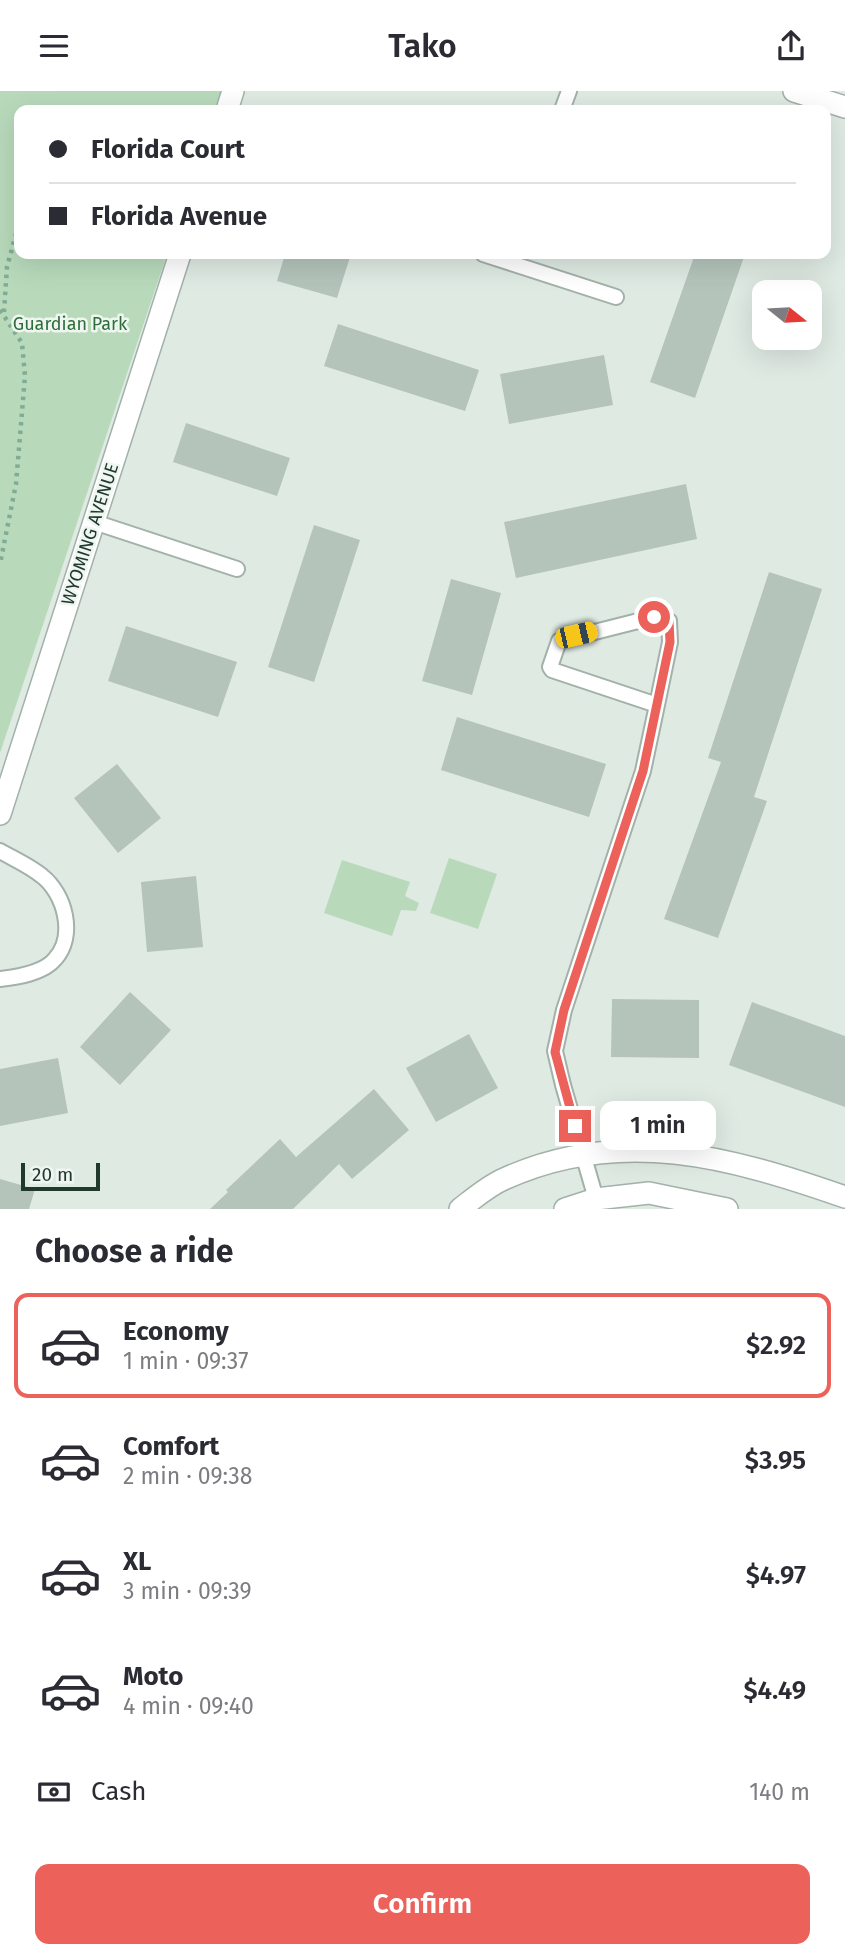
<!DOCTYPE html>
<meta charset="utf-8">
<style>
:root{--surface:#fff;--page:#f2f2f3;--text:#2b2b33;--muted:#7c7c81;--line:#e1e1e2;--accent:#ec615a}
body{margin:0;font-family:"Fira Sans",sans-serif;background:var(--page);color:var(--text);height:100vh;display:flex;flex-direction:column;font-size:26px;white-space:nowrap}
*{box-sizing:border-box;margin:0}
p{font-size:23px;color:var(--muted)}
.icon{flex:none;width:38px;height:38px;fill:none;stroke:currentColor;stroke-width:2;stroke-linecap:round;stroke-linejoin:round}
.map{position:relative;height:1118px;overflow:hidden}
.details{display:flex;flex-direction:column;background:var(--surface);flex:1}
.details>*{flex:none}
.guide{position:absolute;left:14px;top:14px;width:817px;height:154px;border-radius:14px;box-shadow:0 7px 28px #0002;display:grid;align-content:center;height:154px;padding:0 35px;background:var(--surface)}
.needle{width:46px;rotate:108deg}
.controls{position:absolute;left:752px;top:189px;display:grid;gap:14px}
.controls a{display:grid;place-items:center;width:70px;height:70px;border-radius:14px;background:var(--surface);box-shadow:0 7px 28px #0002;font-size:35px}
.scale{position:absolute;left:21px;bottom:18px;width:79px;box-sizing:border-box;padding-left:7px;border:4px solid #21392d;border-top:0;font-size:19px;line-height:24px;white-space:nowrap;color:#21392d;-webkit-text-stroke:5px #eff6f1;paint-order:stroke}
.end{position:absolute;width:32px;height:32px;margin:-16px;border:9px solid #ec615a;background:#fff;box-shadow:0 0 0 4px #fff}
.from{border-radius:50%}
.bubble{position:absolute;height:49px;border-radius:14px;background:var(--surface);box-shadow:0 7px 28px #0002;font-size:23px;font-weight:600;line-height:49px;text-align:center}
.car{position:absolute;width:21px;height:42px;margin:-21px -10px;border-radius:9px;box-shadow:0 0 5px 2px #0007;background:linear-gradient(#f5c518 24%,#345 0 40%,#f5c518 0 76%,#345 0 86%,#f5c518 0)}
.guide b{display:flex;align-items:center;gap:24px;height:66px;font-size:26px}
.guide b+b{border-top:2px solid var(--line)}
.guide i{width:18px;height:18px;background:var(--text)}
ul{padding:0;list-style:none}
li{display:flex;align-items:center;gap:21px;height:105px;margin:0 14px 10px;padding:0 21px;border:4px solid transparent;border-radius:14px}
li div{flex:1}
li b{display:block;font-size:26px}
li em{font-style:normal;font-weight:600}
li.on{border-color:var(--accent)}
li>.icon{width:63px;height:63px;stroke-width:1.5}
h2{padding:0 35px;font-size:32px;line-height:84px}
.pay{display:flex;align-items:center;gap:18px;height:77px;padding:0 35px;font-size:26px}
.pay p{margin-inline-start:auto}
.action{display:flex;gap:14px;margin-top:auto;padding:14px 35px}
.action a{flex:1;height:80px;border-radius:14px;background:var(--accent);color:#fff;font-size:28px;font-weight:600;line-height:80px;text-align:center}
header{display:flex;justify-content:space-between;align-items:center;height:91px;padding:0 35px;background:var(--surface);font-size:32px;font-weight:600}
.map>svg:first-child{display:block}
.green{fill:#b8dabb}
.building{fill:#b4c4bb}
.lines{fill:none;stroke-linecap:round;stroke-linejoin:round}
.service-casing{stroke:#a2b1a9;stroke-width:18}
.minor-casing{stroke:#a2b1a9;stroke-width:24}
.path{stroke:#80ac96;stroke-width:4.5;stroke-dasharray:3.5 5;stroke-linecap:butt}
.service{stroke:#fff;stroke-width:14}
.minor{stroke:#fff;stroke-width:21}
.route{stroke:#ec615a;stroke-width:9}
.labels{text-anchor:middle;stroke-width:5;stroke-linejoin:round;paint-order:stroke}
.park-label{font-size:18px;fill:#2d6e39;stroke:#eff6f1}
.street-label{font-size:18px;fill:#21392d;stroke:#eff6f1}
</style>
<header><svg class="icon" aria-label="menu" viewBox="0 0 24 24"><path d="M4 6h16M4 12h16M4 18h16"/></svg>Tako<svg class="icon" aria-label="share" viewBox="0 0 24 24"><path d="M12 15V3M7 8l5-5 5 5M5 13v7h14v-7"/></svg></header>
<div class="map">
<svg width="845" height="1118" viewBox="0 0 845 1118">
<rect width="100%" height="100%" fill="#dfeae3"/>
<!-- green -->
<path class="green" d="M0 0H222L215 19H19V163H167L0 662Z
M449 767 497 783 478 838 430 822Z
M342 769 410 791 405 805 419 812 416 820 401 819 392 845 324 822Z"/>
<!-- building -->
<path class="building" d="M285 163H351L337 207 277 190Z
M695 163H745L695 307 650 291Z
M338 233 479 279 465 320 324 275Z
M604 264 613 314 509 333 500 283Z
M186 332 290 367 277 405 173 371Z
M686 393 697 448 516 487 504 431Z
M314 434 360 449 314 591 268 576Z
M769 481 822 498 754 706 767 710 718 847 664 828 721 671 708 667Z
M451 488 501 502 472 604 422 590Z
M126 535 237 571 218 626 108 590Z
M457 626 606 673 589 726 441 679Z
M117 673 161 727 118 762 74 707Z
M196 785 203 856 147 861 141 791Z
M130 901 171 939 120 994 80 956Z
M612 908 699 909V967L611 966Z
M752 911 845 945V1016L729 974Z
M469 943 498 997 436 1031 406 977Z
M58 967 68 1022 0 1035V978Z
M374 998 409 1039 352 1088 339 1073 293 1118H210L228 1101 226 1099 280 1048 296 1066Z
M0 1088 35 1098 29 1118H0Z"/>
<g class="lines">
<!-- service casing -->
<g class="service-casing">
<path id="service" d="M562 19 569 0
M483 163 616 206
M94 431 237 478
M0 760C14 768 30 775 42 785 65 803 76 845 55 868 44 882 17 886 0 888
M596 1108 563 994 555 960 564 919 643 680 657 614 552 579 550 576 559 550 654 526 669 530 670 551 657 614"/>
</g>
<!-- minor casing -->
<g class="minor-casing">
<path id="minor" d="M794 0 845 16
M227 19 233 0
M0 723 180 163
M460 1118C473 1108 488 1095 504 1088 620 1035 730 1066 845 1106
M565 1118 596 1108 649 1102 727 1118"/>
</g>
<!-- path -->
<path class="path" d="M0 219 22 252 25 285 16 393 0 473
M4 221 7 176 19 132"/>
<!-- service -->
<use href="#service" class="service"/>
<!-- minor -->
<use href="#minor" class="minor"/>
</g>
<g class="lines">
<!-- route -->
<path class="route" d="M575 1035 555 961 564 919 643 680 670 551 669 530 654 526"/>
</g>
<g class="labels">
<!-- park labels -->
<g class="park-label">
<text x="70" y="239">Guardian Park</text>
</g>
<!-- street labels -->
<g class="street-label">
<text transform="translate(90 443) rotate(-72)" y="6">WYOMING AVENUE</text>
</g>
</g>
</svg>
<div class="controls">
<a><svg class="needle" viewBox="-14 -14 28 28"><path d="M0-13l5 13h-10z" fill="#e53935"/><path d="M0 13l5-13h-10z" fill="#7c7c81"/></svg></a>
</div>
<div class="scale">20 m</div>
<i class="end from" style="left:654px;top:526px"></i>
<i class="end" style="left:575px;top:1035px"></i>
<div class="bubble" style="left:600px;top:1010px;width:116px">1 min</div>
<i class="car" style="left:576px;top:544px;rotate:77deg"></i>
<div class="guide">
<b><i class="from"></i>Florida Court</b>
<b><i></i>Florida Avenue</b>
</div>
</div>
<section class="details">
<h2>Choose a ride</h2>
<ul>
<li class="on"><svg class="icon" aria-label="car" viewBox="0 0 24 24"><path d="M5 17H2v-5l4-1 3-4h7l3 4 3 1v5h-3M9 17h6M6 11h13"/><circle cx="7" cy="17" r="2"/><circle cx="17" cy="17" r="2"/></svg><div><b>Economy</b><p>1 min · 09:37</p></div><em>$2.92</em></li>
<li><svg class="icon" aria-label="car" viewBox="0 0 24 24"><path d="M5 17H2v-5l4-1 3-4h7l3 4 3 1v5h-3M9 17h6M6 11h13"/><circle cx="7" cy="17" r="2"/><circle cx="17" cy="17" r="2"/></svg><div><b>Comfort</b><p>2 min · 09:38</p></div><em>$3.95</em></li>
<li><svg class="icon" aria-label="car" viewBox="0 0 24 24"><path d="M5 17H2v-5l4-1 3-4h7l3 4 3 1v5h-3M9 17h6M6 11h13"/><circle cx="7" cy="17" r="2"/><circle cx="17" cy="17" r="2"/></svg><div><b>XL</b><p>3 min · 09:39</p></div><em>$4.97</em></li>
<li><svg class="icon" aria-label="car" viewBox="0 0 24 24"><path d="M5 17H2v-5l4-1 3-4h7l3 4 3 1v5h-3M9 17h6M6 11h13"/><circle cx="7" cy="17" r="2"/><circle cx="17" cy="17" r="2"/></svg><div><b>Moto</b><p>4 min · 09:40</p></div><em>$4.49</em></li>
</ul>
<div class="pay"><svg class="icon" aria-label="cash" viewBox="0 0 24 24"><path d="M3 7h18v10H3z"/><circle cx="12" cy="12" r="2"/></svg>Cash<p>140 m</p></div>
<div class="action"><a>Confirm</a></div>
</section>
